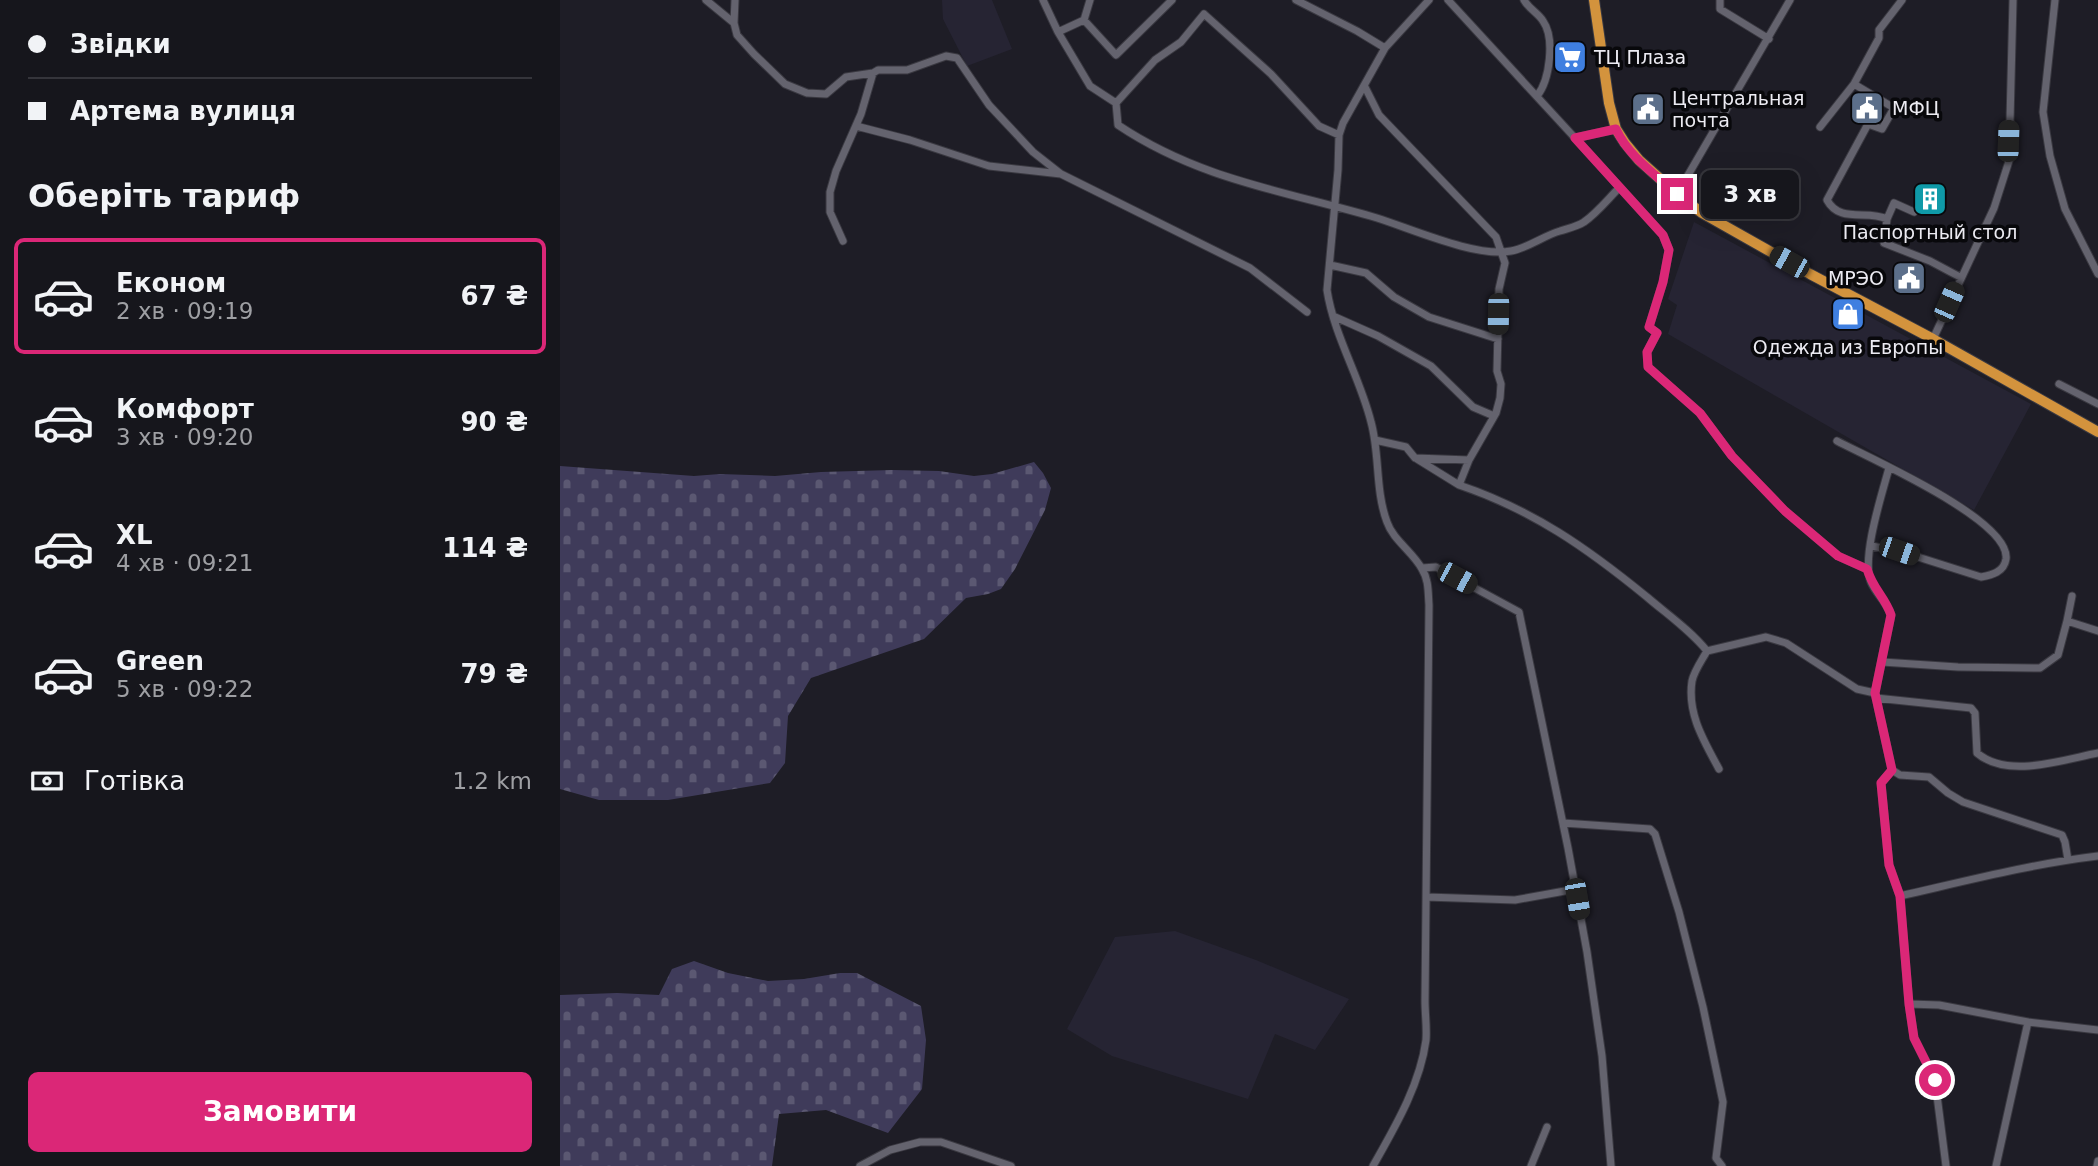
<!DOCTYPE html>
<html lang="uk">
<meta charset="utf-8">
<style>
:root{--surface:#16161c;--page:#1f1f25;--text:#f1f3f6;--muted:#9e9fa3;--line:#35353b;--accent:#db2777}
body{margin:0;font-family:"DejaVu Sans",sans-serif;background:var(--page);color:var(--text);height:100vh;display:flex;flex-direction:column;font-size:26px;white-space:nowrap}
*{box-sizing:border-box;margin:0}
p{font-size:23px;color:var(--muted)}
.icon{flex:none;width:38px;height:38px;fill:none;stroke:currentColor;stroke-width:2;stroke-linecap:round;stroke-linejoin:round}
.map{position:relative;flex:1;overflow:hidden}
.drawer{display:flex;flex-direction:column;background:var(--surface);width:560px}
.drawer>*{flex:none}
.top-card{display:grid;align-content:center;height:154px;padding:0 28px;background:var(--surface)}
.end{position:absolute;width:32px;height:32px;margin:-16px;border:9px solid #db2777;background:#fff;box-shadow:0 0 0 4px #fff}
.from{border-radius:50%}
.bubble{position:absolute;height:49px;border-radius:10px;background:var(--surface);box-shadow:0 7px 28px #0002,0 0 0 2px var(--line);font-size:23px;font-weight:700;line-height:49px;text-align:center}
.car{position:absolute;width:21px;height:42px;margin:-21px -10px;border-radius:9px;box-shadow:0 0 5px 2px #0007;background:linear-gradient(#222 24%,#8ab4d8 0 40%,#222 0 76%,#8ab4d8 0 86%,#222 0)}
.top-card b{display:flex;align-items:center;gap:24px;height:66px;font-size:26px}
.top-card b+b{border-top:2px solid var(--line)}
.top-card i{width:18px;height:18px;background:var(--text)}
ul{padding:0;list-style:none}
li{display:flex;align-items:center;gap:21px;height:116px;margin:0 14px 10px;padding:0 14px;border:4px solid transparent;border-radius:10px}
li div{flex:1}
li b{display:block;font-size:26px}
li em{font-style:normal;font-weight:700}
li.selected{border-color:var(--accent)}
li>.icon{width:63px;height:63px;stroke-width:1.5}
h2{padding:0 28px;font-size:32px;line-height:84px}
.pay{display:flex;align-items:center;gap:18px;height:77px;padding:0 28px;font-size:26px}
.pay p{margin-inline-start:auto}
.action{display:flex;gap:14px;margin-top:auto;padding:14px 28px}
.action a{flex:1;height:80px;border-radius:10px;background:var(--accent);color:#fff;font-size:28px;font-weight:700;line-height:80px;text-align:center}
main{display:flex;flex:1;min-height:0}
.map>svg:first-child{display:block}
.built{fill:#262433}
.cemetery{fill:url(#cemetery-stones)}
.lines{fill:none;stroke-linecap:round;stroke-linejoin:round}
.minor-casing{stroke:#3a3941;stroke-width:9}
.highway-casing{stroke:#3a3941;stroke-width:12}
.minor{stroke:#64636e;stroke-width:7}
.highway{stroke:#d3933d;stroke-width:10}
.route{stroke:#db2777;stroke-width:9}
.labels{text-anchor:middle;stroke-width:7;stroke-linejoin:round;paint-order:stroke}
.poi-label{font-size:19px;fill:#ecebf2;stroke:#08080b;text-anchor:start}
</style>
<main>
<section class="drawer">
<div class="top-card">
<b><i class="from"></i>Звідки</b>
<b><i></i>Артема вулиця</b>
</div>
<h2>Оберіть тариф</h2>
<ul>
<li class="selected"><svg class="icon" aria-label="car" viewBox="0 0 24 24"><path d="M5 17H2v-5l4-1 3-4h7l3 4 3 1v5h-3M9 17h6M6 11h13"/><circle cx="7" cy="17" r="2"/><circle cx="17" cy="17" r="2"/></svg><div><b>Економ</b><p>2 хв · 09:19</p></div><em>67 ₴</em></li>
<li><svg class="icon" aria-label="car" viewBox="0 0 24 24"><path d="M5 17H2v-5l4-1 3-4h7l3 4 3 1v5h-3M9 17h6M6 11h13"/><circle cx="7" cy="17" r="2"/><circle cx="17" cy="17" r="2"/></svg><div><b>Комфорт</b><p>3 хв · 09:20</p></div><em>90 ₴</em></li>
<li><svg class="icon" aria-label="car" viewBox="0 0 24 24"><path d="M5 17H2v-5l4-1 3-4h7l3 4 3 1v5h-3M9 17h6M6 11h13"/><circle cx="7" cy="17" r="2"/><circle cx="17" cy="17" r="2"/></svg><div><b>XL</b><p>4 хв · 09:21</p></div><em>114 ₴</em></li>
<li><svg class="icon" aria-label="car" viewBox="0 0 24 24"><path d="M5 17H2v-5l4-1 3-4h7l3 4 3 1v5h-3M9 17h6M6 11h13"/><circle cx="7" cy="17" r="2"/><circle cx="17" cy="17" r="2"/></svg><div><b>Green</b><p>5 хв · 09:22</p></div><em>79 ₴</em></li>
</ul>
<div class="pay"><svg class="icon" aria-label="cash" viewBox="0 0 24 24"><path d="M3 7h18v10H3z"/><circle cx="12" cy="12" r="2"/></svg>Готівка<p>1.2 km</p></div>
<div class="action"><a>Замовити</a></div>
</section>
<div class="map">
<svg width="1538" height="1166" viewBox="0 0 1538 1166">
<defs>
<pattern id="cemetery-stones" width="16" height="16" patternUnits="userSpaceOnUse" patternTransform="scale(1.75)"><rect width="16" height="16" fill="#3f3b5a"/><path d="M2 7V4a2 2 0 0 1 4 0v3zM10 15v-3a2 2 0 0 1 4 0v3z" fill="#5b5872"/></pattern>
</defs>
<rect width="100%" height="100%" fill="#1e1d26"/>
<!-- built -->
<path class="built" d="M382 0H432L452 49 407 66 383 19Z
M1134 222 1471 404 1414 510 1108 334 1117 305 1108 299Z
M615 931 696 960 789 999 755 1050 715 1034 688 1099 552 1056 507 1029 555 937Z"/>
<!-- cemetery -->
<path class="cemetery" d="M474 462 483 473 491 488 485 510 455 569 441 589 428 594 406 598 364 639 251 678 228 716 225 763 210 783 108 800H39L0 789V466L134 476 160 474 215 476 261 472 332 470 379 471 414 476 432 474Z
M134 961 168 973 208 981 244 979 280 973H297L361 1006 366 1040 362 1089 328 1133 266 1110 219 1114 212 1166H0V995L57 993 99 995 112 969Z"/>
<g class="lines">
<!-- minor casing -->
<g class="minor-casing">
<path id="minor" d="M146 0 174 23
M175 0 174 23 177 35 194 54 225 84 247 93 266 94 286 77 313 73 318 70H347L386 56 397 58 429 105 473 152 501 174 690 268 747 312
M483 0 498 32 524 20 530 0
M736 0 797 31 825 48
M888 0 1015 138 1056 129
M964 0C969 9 978 13 983 21 995 38 990 80 977 96
M1160 0V9L1209 39
M1495 0 1483 112 1490 156 1505 209 1538 274
M524 20 556 55 612 0
M498 32 530 86 556 103 558 125C640 180 725 191 817 218 852 229 917 258 951 251 968 248 983 236 1000 231 1009 228 1016 227 1024 222 1037 213 1048 199 1059 188
M1294 84 1334 108 1322 129 1308 124 1267 200C1280 224 1307 209 1327 219L1334 203 1354 212
M805 87 819 115 936 237 945 263 939 289 937 371 941 384 940 398 936 413 909 460 855 458 846 447 815 440
M556 103 595 60 621 42 644 14 711 74 759 126 779 135
M296 126 350 140 429 166 501 174
M1260 127 1294 84 1319 38V30L1342 0
M1015 138 1103 235 1109 250 1103 282 1089 327 1097 333 1087 352 1088 367 1140 413 1172 456 1225 511 1278 556 1307 569
M1117 194 1230 0
M1327 219 1324 243 1370 261 1400 277
M283 241 270 212V192L276 171 301 114 313 73
M770 265 806 273 834 297 869 317 938 339
M773 316 818 336 871 366 913 407 934 416
M1373 339 1434 208 1449 161 1453 0
M1499 384 1538 404
M1277 441C1309 458 1451 520 1446 559 1444 572 1432 575 1421 577L1339 551 1311 546
M857 459 899 485
M909 460 899 485C973 510 1027 548 1087 597 1108 615 1130 630 1147 651L1206 637 1226 643 1297 689 1315 693
M1329 468C1322 494 1301 558 1311 582 1316 594 1327 602 1331 615L1315 693 1332 770 1340 775 1369 777 1388 793 1403 802 1502 835 1505 842 1508 860
M862 568 876 567 959 612 1008 848 1027 952 1042 1056 1051 1166
M1507 621 1512 596
M1147 651C1142 660 1134 671 1132 681 1127 714 1144 741 1159 769
M1322 662 1398 667 1480 668 1498 655 1507 621 1538 631
M1316 698 1411 708 1415 713 1417 753C1447 779 1502 760 1538 753
M1332 770 1321 783 1329 865 1340 896 1349 1004
M1003 823 1090 829 1095 834 1119 912 1143 1007 1163 1102 1156 1158 1162 1166
M1340 896C1406 881 1471 864 1538 856
M866 897 955 900 1016 889
M300 1166 330 1150 360 1142H381L451 1166
M813 1166C835 1127 860 1085 866 1040 867 1027 865 1014 865 1001L869 605C868 593 869 580 862 569 853 552 833 540 827 522 815 490 820 454 811 422 800 377 774 336 767 290L778 170 779 135 783 123 825 48 869 0
M971 1166 987 1127
M1386 1166 1375 1080 1354 1038 1349 1004 1379 1005 1468 1022 1538 1030
M1436 1166 1468 1022
M1537 1166 1538 1161"/>
</g>
<!-- highway casing -->
<g class="highway-casing">
<path id="highway" d="M1034 0 1049 103 1056 129 1065 143 1079 160 1117 194 1142 213 1250 274 1373 339 1538 432"/>
</g>
<!-- minor -->
<use href="#minor" class="minor"/>
<!-- highway -->
<use href="#highway" class="highway"/>
</g>
<g class="lines">
<!-- route -->
<path class="route" d="M1117 194C1096 175 1068 156 1056 129L1015 138 1103 235 1109 250 1103 282 1089 327 1097 333 1087 352 1088 367 1140 413 1172 456 1225 511 1278 556 1307 569C1313 589 1325 597 1331 615L1315 693 1332 770 1321 783 1329 865 1340 896 1349 1004 1354 1038 1375 1080"/>
</g>
<!-- icons -->
<defs>
<g id="supermarket-square" transform="scale(1.75)"><rect x="-9" y="-9" width="18" height="18" rx="4" fill="#3f7fe0" stroke="#08080b"/><path d="M-6-5.5h2.5l.6 2H6L4.5 2H-2.5L-4.4-4H-6ZM-1.5 3.2a1.3 1.3 0 1 0 .1 0ZM3 3.2a1.3 1.3 0 1 0 .1 0Z" fill="#fff"/></g>
<g id="civic-square" transform="scale(1.75)"><rect x="-9" y="-9" width="18" height="18" rx="4" fill="#5c6f8a" stroke="#08080b"/><path d="M-.6-6.5H3V-4.5H.6V-3L4-1V1h2V6H-6V1h2V-1L-.6-3ZM-1.2 2.5V6h2.4V2.5Z" fill="#fff"/></g>
<g id="building-square" transform="scale(1.75)"><rect x="-9" y="-9" width="18" height="18" rx="4" fill="#0f9aa8" stroke="#08080b"/><path d="M-4-6H4V6H1V3H-1V6H-4ZM-2.5-4.3h1.7v1.8h-1.7ZM.8-4.3h1.7v1.8H.8ZM-2.5-1h1.7V.8h-1.7ZM.8-1h1.7V.8H.8Z" fill="#fff"/></g>
<g id="shop-square" transform="scale(1.75)"><rect x="-9" y="-9" width="18" height="18" rx="4" fill="#3f7fe0" stroke="#08080b"/><path d="M-5-2.5h2.3a2.7 3.5 0 0 1 5.4 0H5L5.5 6h-11ZM-1.5-2.5h3a1.5 2.3 0 0 0-3 0Z" fill="#fff"/></g>
</defs>
<g fill-rule="evenodd">
<use href="#supermarket-square" x="1010" y="57"/>
<use href="#civic-square" x="1307" y="108"/>
<use href="#civic-square" x="1088" y="109"/>
<use href="#building-square" x="1370" y="199"/>
<use href="#civic-square" x="1349" y="278"/>
<use href="#shop-square" x="1288" y="314"/>
</g>
<g class="labels">
<!-- poi labels -->
<g class="poi-label">
<text x="1034" y="64">ТЦ Плаза</text>
<text x="1112" y="105">Центральная<tspan x="1112" dy="22">почта</tspan></text>
<text x="1332" y="115">МФЦ</text>
<text x="1370" y="239" text-anchor="middle">Паспортный стол</text>
<text x="1324" y="285" text-anchor="end">МРЭО</text>
<text x="1288" y="354" text-anchor="middle">Одежда из Европы</text>
</g>
</g>
</svg>
<i class="end from" style="left:1375px;top:1080px"></i>
<i class="end" style="left:1117px;top:194px"></i>
<div class="bubble" style="left:1141px;top:170px;width:98px">3 хв</div>
<i class="car" style="left:1448px;top:141px;rotate:2deg"></i>
<i class="car" style="left:1229px;top:262px;rotate:299deg"></i>
<i class="car" style="left:1389px;top:302px;rotate:24deg"></i>
<i class="car" style="left:938px;top:314px;rotate:181deg"></i>
<i class="car" style="left:1339px;top:551px;rotate:109deg"></i>
<i class="car" style="left:897px;top:578px;rotate:118deg"></i>
<i class="car" style="left:1017px;top:899px;rotate:170deg"></i>
</div>
</main>
